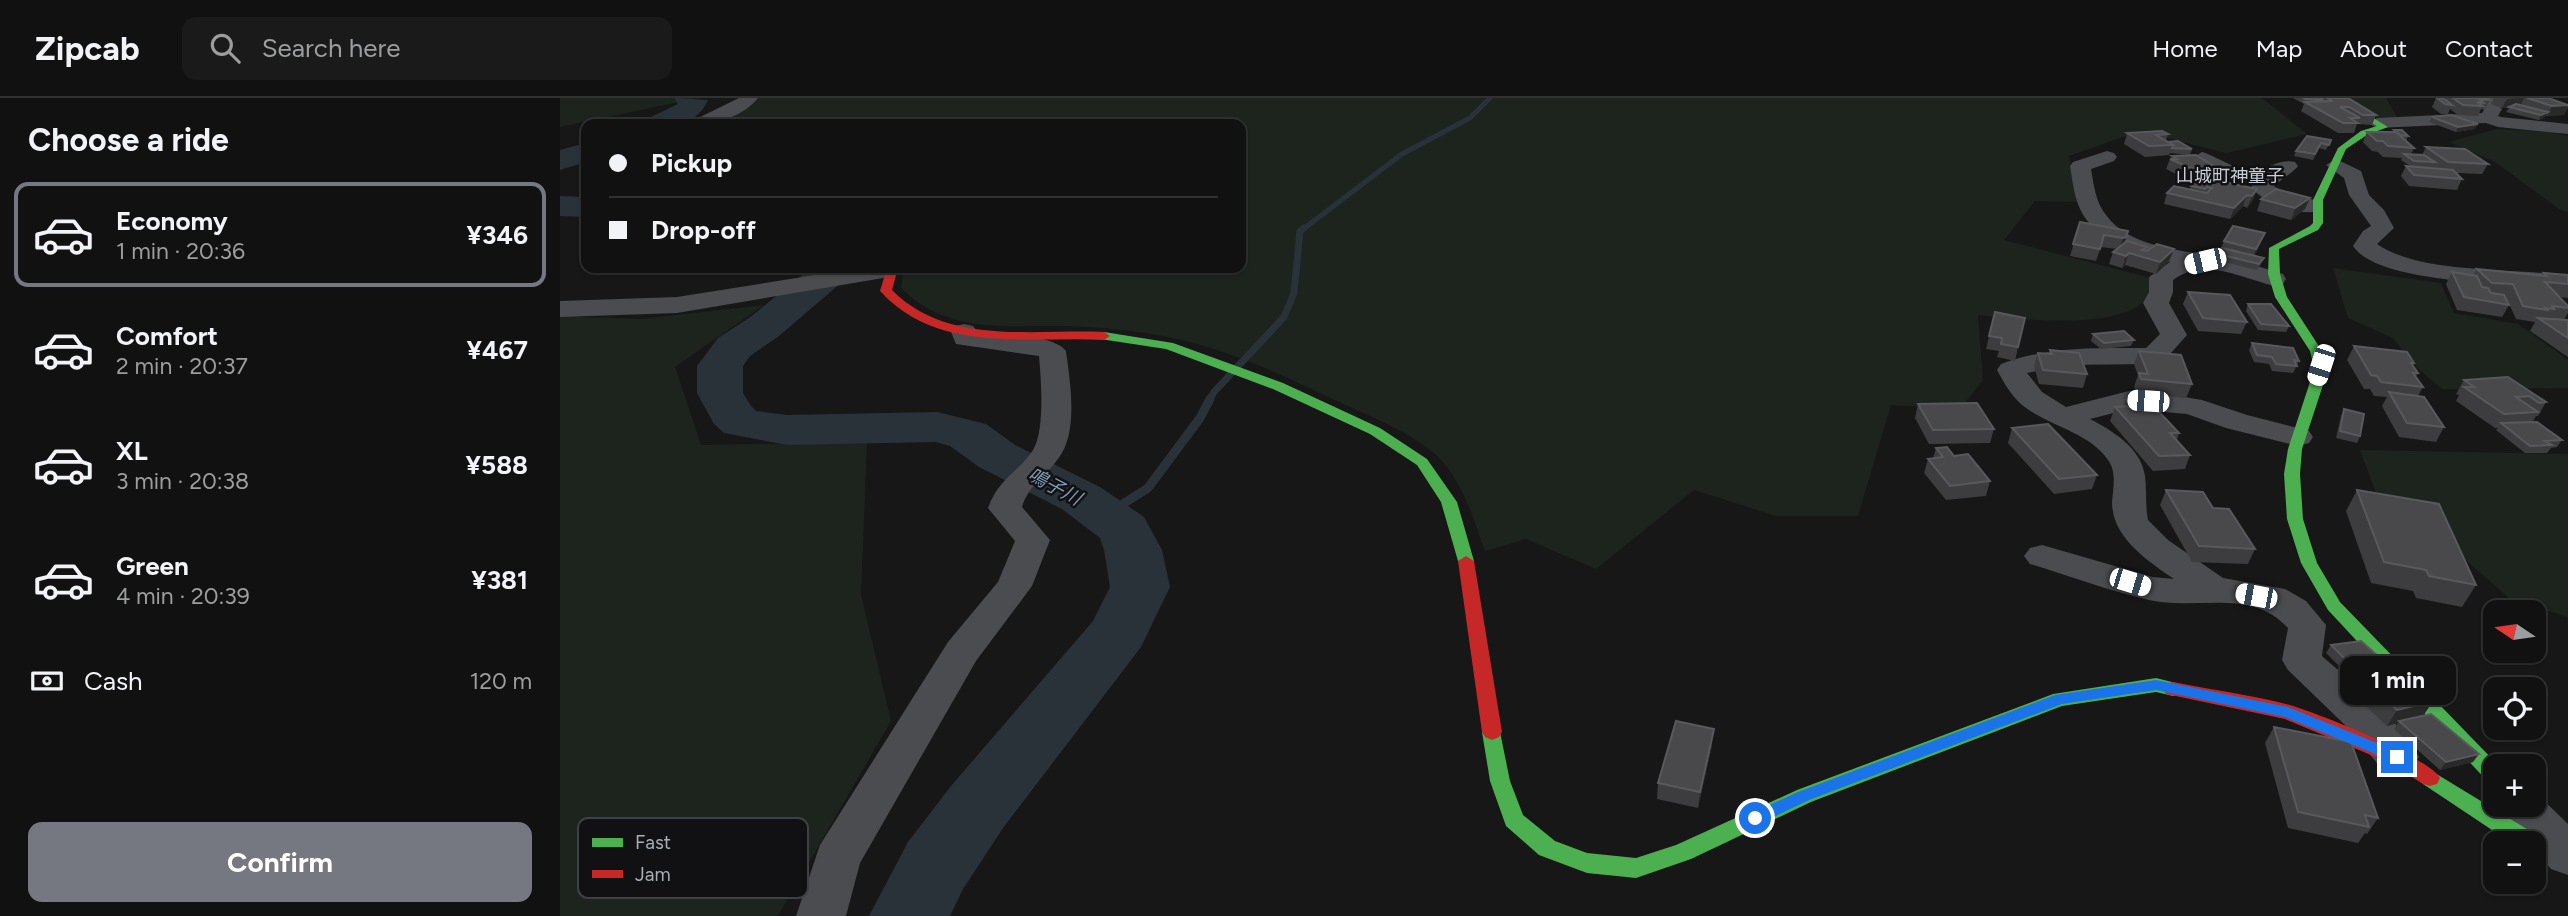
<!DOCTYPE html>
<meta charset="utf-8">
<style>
:root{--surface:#111;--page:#1a1a1a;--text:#f1f3f6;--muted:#9c9d9f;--line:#303131;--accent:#757880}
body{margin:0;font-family:Figtree,"Noto Sans JP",sans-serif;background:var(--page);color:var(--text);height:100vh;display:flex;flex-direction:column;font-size:26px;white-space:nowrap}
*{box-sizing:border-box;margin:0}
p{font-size:23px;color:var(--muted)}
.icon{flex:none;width:38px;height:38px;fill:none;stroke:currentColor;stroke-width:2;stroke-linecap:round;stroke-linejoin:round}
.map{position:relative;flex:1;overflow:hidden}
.details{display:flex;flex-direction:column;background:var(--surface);width:560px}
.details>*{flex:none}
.banner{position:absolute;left:21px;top:21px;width:665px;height:154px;border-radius:14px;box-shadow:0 2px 5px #0004,0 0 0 2px var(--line);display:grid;align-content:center;height:154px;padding:0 28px;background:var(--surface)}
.needle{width:46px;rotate:283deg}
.tools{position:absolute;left:1923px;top:502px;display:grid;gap:14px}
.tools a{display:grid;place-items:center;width:63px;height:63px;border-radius:14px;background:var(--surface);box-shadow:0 2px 5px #0004,0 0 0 2px var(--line);font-size:35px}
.end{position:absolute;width:32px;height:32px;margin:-16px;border:9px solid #1a73e8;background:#fff;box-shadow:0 0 0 4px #fff}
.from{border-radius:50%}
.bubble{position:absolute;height:49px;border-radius:14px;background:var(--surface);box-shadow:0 2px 5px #0004,0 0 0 2px var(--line);font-size:23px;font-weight:700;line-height:49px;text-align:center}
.car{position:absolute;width:21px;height:42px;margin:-21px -10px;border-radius:9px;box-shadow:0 0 5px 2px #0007;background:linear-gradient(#fff 24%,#345 0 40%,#fff 0 76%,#345 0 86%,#fff 0)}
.banner b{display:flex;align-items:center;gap:24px;height:66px;font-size:26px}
.banner b+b{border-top:2px solid var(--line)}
.banner i{width:18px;height:18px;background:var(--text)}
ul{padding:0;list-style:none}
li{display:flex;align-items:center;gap:21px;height:105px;margin:0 14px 10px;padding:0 14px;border:4px solid transparent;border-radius:14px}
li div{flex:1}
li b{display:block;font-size:26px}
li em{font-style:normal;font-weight:700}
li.on{border-color:var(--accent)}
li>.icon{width:63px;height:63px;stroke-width:1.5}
h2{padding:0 28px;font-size:32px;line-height:84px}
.pay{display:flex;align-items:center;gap:18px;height:77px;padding:0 28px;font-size:26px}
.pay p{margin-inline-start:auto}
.button{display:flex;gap:14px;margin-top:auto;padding:14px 28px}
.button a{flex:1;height:80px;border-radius:14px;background:var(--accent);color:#fff;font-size:28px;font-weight:700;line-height:80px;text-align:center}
header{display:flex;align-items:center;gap:42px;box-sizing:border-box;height:98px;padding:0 35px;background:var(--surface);border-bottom:2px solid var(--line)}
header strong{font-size:33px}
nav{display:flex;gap:38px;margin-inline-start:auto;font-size:24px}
.search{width:490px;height:63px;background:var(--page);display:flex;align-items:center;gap:18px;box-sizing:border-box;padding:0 24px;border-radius:14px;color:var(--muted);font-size:26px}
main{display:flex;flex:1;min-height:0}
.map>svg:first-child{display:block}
.green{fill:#1d241e}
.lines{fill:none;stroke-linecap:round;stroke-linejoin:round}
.stream-far2{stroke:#2a3239;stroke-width:5}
.stream-far1{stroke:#2a3239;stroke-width:7}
.stream{stroke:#2a3239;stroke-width:9}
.river{fill:#2a3239;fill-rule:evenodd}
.street{fill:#4b4c50;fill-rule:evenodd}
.fast{fill:#4caf50;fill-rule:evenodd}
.jam{fill:#c62828;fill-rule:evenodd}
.wall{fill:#3d3d3f}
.shaded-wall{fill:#29292a}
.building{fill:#49494c;stroke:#58595d;stroke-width:2}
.route{fill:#1a73e8}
.labels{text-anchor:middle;stroke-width:5;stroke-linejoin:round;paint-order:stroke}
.far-quarter-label{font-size:18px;fill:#c9ccd4;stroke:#111113}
.water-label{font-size:19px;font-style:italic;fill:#7f9bb3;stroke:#111113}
.key{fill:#111113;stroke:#3e4045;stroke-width:2}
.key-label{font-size:19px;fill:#a8adb8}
</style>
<header>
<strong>Zipcab</strong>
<div class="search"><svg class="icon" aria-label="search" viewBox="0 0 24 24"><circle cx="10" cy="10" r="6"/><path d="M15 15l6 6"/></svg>Search here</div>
<nav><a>Home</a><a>Map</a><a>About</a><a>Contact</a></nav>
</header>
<main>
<section class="details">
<h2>Choose a ride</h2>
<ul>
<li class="on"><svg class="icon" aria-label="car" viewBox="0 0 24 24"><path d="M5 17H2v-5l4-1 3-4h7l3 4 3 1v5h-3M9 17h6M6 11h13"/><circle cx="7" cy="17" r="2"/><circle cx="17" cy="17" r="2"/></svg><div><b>Economy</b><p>1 min · 20:36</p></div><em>¥346</em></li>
<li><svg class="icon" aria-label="car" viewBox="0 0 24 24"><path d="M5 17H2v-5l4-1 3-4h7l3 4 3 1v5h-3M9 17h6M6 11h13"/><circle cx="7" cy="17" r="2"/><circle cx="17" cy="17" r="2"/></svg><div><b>Comfort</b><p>2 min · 20:37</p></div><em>¥467</em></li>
<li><svg class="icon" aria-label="car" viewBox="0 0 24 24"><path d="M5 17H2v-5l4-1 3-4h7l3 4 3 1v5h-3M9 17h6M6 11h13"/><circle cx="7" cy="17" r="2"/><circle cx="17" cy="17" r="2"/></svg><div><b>XL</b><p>3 min · 20:38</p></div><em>¥588</em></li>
<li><svg class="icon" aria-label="car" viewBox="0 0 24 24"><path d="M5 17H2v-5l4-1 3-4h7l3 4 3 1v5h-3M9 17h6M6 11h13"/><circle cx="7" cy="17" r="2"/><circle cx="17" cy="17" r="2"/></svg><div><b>Green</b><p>4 min · 20:39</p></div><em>¥381</em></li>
</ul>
<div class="pay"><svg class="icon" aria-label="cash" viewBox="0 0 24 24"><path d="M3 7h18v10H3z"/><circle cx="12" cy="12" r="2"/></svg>Cash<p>120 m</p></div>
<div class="button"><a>Confirm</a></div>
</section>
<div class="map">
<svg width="2008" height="818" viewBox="0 0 2008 818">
<rect width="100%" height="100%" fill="#171717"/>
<!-- green -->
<path class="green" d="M0 0H138L0 29Z
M199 0H1702L1747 36 1666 55 1580 33 1509 58 1518 104 1475 103 1444 142 1595 181C1591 188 1588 200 1582 205 1551 232 1457 221 1418 217L1423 282 1400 311 1331 307 1298 418H1216L1134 392 1036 471 966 441 925 453C913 420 903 384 878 359 859 339 815 320 790 309 736 284 675 253 617 241 587 234 557 231 527 229 460 224 393 242 341 190L344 170H681V26H150Z
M1786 0H1826L1839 23 1813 19Z
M1936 31 1989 34 2008 38V114L1999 111 1935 64 1889 44Z
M1773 170 1881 185 1894 215 1958 226 2008 262V290L1882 291 1854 267 1833 240 1788 220Z
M204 207 115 269 141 347 307 344 301 497 331 623 218 818H0V218L81 221Z
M1800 352 2008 356V519L1950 501 1881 440 1821 409Z"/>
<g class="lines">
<!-- stream-far2 -->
<path class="stream-far2" d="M742 132 842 56 910 20 930 0"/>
<!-- stream-far1 -->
<path class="stream-far1" d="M649 303 654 294 724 219 734 195 740 133 744 130"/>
<!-- stream -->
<path class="stream" d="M544 418 588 390 640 320 650 301"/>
<!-- river -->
<path class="river" d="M114 0 148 2C136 30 110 26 84 26L89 20 118 6Z
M26 45V64L0 72V52Z
M0 98 26 99V119L0 118Z
M251 170H294L289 178 219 238 190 258 183 268V295L191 308 196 313 227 317 377 314 426 326 455 347 540 389 584 419 602 452 610 489 581 549 443 730 403 791 390 818H309L348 744 391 688 533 523 550 489 544 452 540 440 502 411 419 369 390 348 376 344 227 347 164 335 154 326 137 295V268L158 240 189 220Z"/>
<!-- street -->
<path class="street" d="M179 0H198C183 19 154 27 131 26L134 22Z
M1917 0H1936L1937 6 1942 11 1938 18 1941 19 2008 26V36L1938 29 1926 25 1817 30 1808 25 1817 20 1922 15 1924 12 1914 4Z
M1547 53 1554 55 1557 59 1554 63 1531 71C1534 87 1535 103 1546 117 1572 152 1626 152 1665 160 1685 164 1703 170 1723 176L1726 181 1723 186 1714 188C1681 180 1645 159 1613 182V194L1609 205 1627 237 1603 264 1593 266 1503 267 1467 275 1482 294 1506 309 1569 293 1606 296 1642 302 1687 317 1749 333 1753 339 1749 345 1738 348 1666 330 1627 316 1569 311 1530 321C1553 333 1581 350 1585 378 1587 393 1585 407 1588 422L1608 442 1663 480 1725 491 1746 503 1766 527 1762 558C1796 588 1837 619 1859 659L1852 671 1837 676 1822 671 1787 629 1728 572 1722 562 1728 530C1691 489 1636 513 1589 502 1549 493 1509 478 1470 466L1464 458 1470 450 1482 447 1593 479 1614 481C1588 463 1552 440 1552 404 1553 391 1557 374 1548 362 1529 334 1488 328 1462 307 1451 297 1444 285 1437 272L1441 266C1489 248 1536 250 1586 250L1600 236 1583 205 1589 194V179L1610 164C1571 156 1528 142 1516 100 1513 90 1512 79 1510 68L1513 64Z
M1642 54C1656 58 1678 73 1691 73 1707 72 1719 60 1735 64L1738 68C1734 74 1720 82 1714 88L1726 96 1760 103 1763 108 1760 113C1739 118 1704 106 1691 89L1694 85 1681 84 1635 64 1632 60Z
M1776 61 1801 73 1809 97 1824 112 1834 130 1817 146C1862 177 1952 169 2008 178V192C1959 184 1820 188 1793 148L1803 133 1811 128 1789 97 1784 80 1766 67Z
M299 170H339L341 172 337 177 329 179 117 215 0 219V203L117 199Z
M404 226 413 228 417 233C437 236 494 236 506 253 510 284 519 334 498 361 486 378 468 388 462 409L490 442 472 488 416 563 300 765 286 818H236L260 747 388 544 438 484 455 443 428 410C439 379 462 372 474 350 485 329 481 281 479 258L396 246 391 234 395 228Z
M1974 693 2008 726V777L1991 771 1974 752V746H1968L1945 720 1938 707H1974Z"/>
<!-- fast -->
<path class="fast" d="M1771 0H1781L1828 29 1807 37 1786 51 1763 102V125L1758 132 1719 151 1720 176 1727 199 1762 253 1767 265 1763 287 1742 351 1740 376 1743 421 1757 465 1780 504 1939 668H1936V687L1929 685 1768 512 1741 465 1727 421 1724 376 1728 351 1749 287 1753 265 1750 253 1715 199 1708 176 1709 150 1750 128 1753 125V102L1778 50 1801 33 1817 28Z
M544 234 613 245 723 285 820 330 867 361 897 404 914 463 906 468 898 463 881 404 857 367 810 336 713 291 606 251 540 241V235Z
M1596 580 1620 586 1623 591 1620 596 1613 598 1596 594 1502 608 1251 704 1131 761 1076 780 1027 775 979 757 946 728 930 683 922 634 925 629 932 626 939 629 950 683 963 717 995 743 1027 755 1076 760 1116 747 1237 692 1493 596Z
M1870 672 1980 739 1983 746 1980 753 1974 755V746H1953L1863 686 1860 680 1863 674Z"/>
<!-- jam -->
<path class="jam" d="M327 170H338L332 192C387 248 473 231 544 234L550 238 544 242C469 238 379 256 322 195L320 193Z
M906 458 914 463 942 634 939 639 932 642 925 639 922 634 898 463Z
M1613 584C1652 592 1692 597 1730 607 1757 615 1869 659 1880 680L1877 686 1870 688 1863 686 1830 665 1725 621 1606 596 1603 591 1606 586Z"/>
</g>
<!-- wall -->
<path class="wall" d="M1733 0H1788L1816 17 1812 27 1797 26 1794 35H1778L1741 13 1744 6Z
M1876 0 1885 2 1886 0H1927L1930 2 1925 11H1921L1918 18 1898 17 1890 11 1888 16H1881L1872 9Z
M1934 0H1988L2008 7V9L2004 17 1986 18 1979 22 1946 14 1949 10H1942L1931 6Z
M1872 19 1915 31 1896 34 1869 24Z
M1834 32 1848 38 1846 43 1854 50 1851 56 1862 57 1866 49 1928 66 1922 76 1897 75 1902 81 1897 92 1849 88 1841 78 1846 68H1850L1841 62 1842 60 1823 59 1818 54 1812 53 1803 44 1807 34H1833Z
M1567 35 1608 36 1606 43 1632 51 1630 57 1610 55 1609 57 1585 59 1564 46Z
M1771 42 1766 52 1759 50 1753 62 1734 58 1736 53Z
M1612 58 1657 70 1653 80H1647L1697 91 1693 102 1687 110 1683 108 1670 121 1604 106 1607 95 1630 91 1631 88 1638 81H1626L1606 71 1610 61H1611Z
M1750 100 1745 111 1731 122 1697 113 1701 101Z
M1520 124 1568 133 1565 144 1587 149 1585 153 1614 151 1609 163 1596 176 1565 167 1562 170 1549 166 1553 154 1557 151 1541 149 1536 163 1510 158Z
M1705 135 1694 158 1701 166 1697 172 1656 162 1664 143Z
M1917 171 1982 178 1984 175 2008 177V200L1999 199 2008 208V215L2004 222H2008V259L1970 233 1975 224 1956 221 1946 199H1945L1949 207 1942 219 1897 212 1886 186 1892 174 1913 177Z
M1628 194 1687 224 1681 236 1638 233 1623 206Z
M1688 206 1729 228 1726 234 1698 232 1686 213Z
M1435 214 1458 249 1455 263 1437 259 1439 253 1426 251Z
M1533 236 1574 242 1571 248 1541 251 1531 243Z
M1692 245 1739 263 1733 275 1712 273 1709 266 1694 264 1689 252Z
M1794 248 1854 265 1853 268 1858 275 1856 279 1863 289 1858 298 1884 329 1876 344 1839 339 1822 308 1827 299 1814 298 1810 291H1804L1787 262Z
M1490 252 1527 276 1523 290 1479 286 1474 268 1478 255 1489 256Z
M1579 253 1632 286 1626 300 1576 295 1574 289 1578 277 1574 266Z
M1948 279 1986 304 1978 318H1976L1972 325 2002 342 1997 349 1991 350 1987 355H1965L1936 332 1938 330H1935L1896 303 1899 297 1896 296 1904 282Z
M1566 302 1619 335 1617 342 1630 357 1625 371 1593 373 1550 323 1555 309H1564Z
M1358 306 1434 331 1430 345 1369 346 1355 320Z
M1784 311 1800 338 1797 345 1776 340 1781 318Z
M1452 330 1537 377 1532 391 1494 396 1448 345Z
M1376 350 1394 358 1430 383 1426 398 1386 402 1364 375 1368 361 1373 360Z
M1606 392 1653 410 1695 451 1688 466 1632 464 1600 407Z
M1797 392 1916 487 1902 509 1856 500 1853 493 1811 485 1786 413Z
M1771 547 1820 560 1872 604 1863 618 1913 664 1880 672 1834 631 1838 625 1827 628 1778 582 1784 573 1766 555Z
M1714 629 1818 720 1807 736 1805 735 1798 745 1728 730 1705 645Z
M1152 647 1138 710 1097 701 1098 685Z"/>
<!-- shaded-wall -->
<path class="shaded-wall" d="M1964 0 1960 9 1942 10 1947 1Z
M2008 7 2004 17 1987 18 1992 8Z
M1988 14 1985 19 1979 22 1981 17Z
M1918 26 1915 31 1896 34 1898 29Z
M1697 91 1693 102 1687 110 1692 98Z
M1687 97 1683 108 1670 121 1674 110Z
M1750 100 1745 111 1731 122 1735 110Z
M1705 135 1700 147 1692 163 1696 151Z
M1566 139 1563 151 1559 152 1563 140Z
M1614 151 1609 163 1596 176 1600 164Z
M1569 155 1565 167 1562 170 1566 158Z
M1872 604 1862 620 1839 623 1838 625 1827 628 1837 612Z
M1154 631 1152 647 1138 710 1140 694Z
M1919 656 1913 664 1880 672 1886 664Z"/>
<!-- building -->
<path class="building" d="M1743 0H1763L1762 2 1745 1Z
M1767 0H1788L1816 17H1803L1789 9H1780L1800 20H1790L1798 25H1783L1745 4 1773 3Z
M1877 0H1883L1892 7 1885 6Z
M1893 0H1927L1930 2 1919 1 1924 5 1917 4 1923 8 1903 7Z
M1967 0H1988L2008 7 1992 8Z
M1956 6 1988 14 1981 17 1949 9Z
M1891 17 1918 26 1898 29 1872 19Z
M1834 32H1842L1848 38 1840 37Z
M1602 33 1608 36 1596 37 1613 47 1589 48 1567 35Z
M1807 34H1836L1854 50 1828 48 1823 43H1817Z
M1747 38 1771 42 1769 47 1761 45 1755 56 1736 53Z
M1618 43 1632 51 1612 50 1613 47 1608 44Z
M1866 49 1905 51 1928 66 1888 64Z
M1844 56 1864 57 1875 64 1854 63Z
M1636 57 1657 70H1630L1610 61H1617L1612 58Z
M1846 68 1893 72 1902 81 1854 77Z
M1639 79 1697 91 1692 98 1687 97 1674 110 1607 95 1614 88 1647 95 1652 90 1647 89 1645 91 1631 88Z
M1716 91 1750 100 1735 110 1701 101Z
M1520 124 1568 133 1566 139 1563 140 1544 137 1540 151 1513 146Z
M1673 128 1705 135 1696 151 1664 143Z
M1567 143 1587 149 1582 152 1587 153 1597 146 1614 151 1600 164 1569 155 1566 158 1553 154Z
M1662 150 1704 160 1699 166 1658 156Z
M1917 171 1987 178 1984 175 2008 177V186L1985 184 2008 208V210L1992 208 1994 211 1985 210 1987 212 1963 208 1953 186 1932 185Z
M1892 174 1917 178 1922 189 1928 190 1931 195 1944 197 1949 207 1904 199Z
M1628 194 1670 197 1687 224 1643 220Z
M1688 206H1711L1729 228 1701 226Z
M1435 214 1465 220 1458 249 1441 246 1442 240 1429 238Z
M1978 220 2008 222V240Z
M1564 233 1574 242 1544 245 1533 236Z
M1692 245 1733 250 1739 263 1734 262 1737 268 1716 266 1712 259 1697 257Z
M1794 248 1847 254 1854 265H1851L1858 275H1853L1863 289 1821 284 1817 278 1811 277Z
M1490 252 1519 255 1527 276 1483 272 1478 255 1492 256Z
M1579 253 1621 257 1632 286 1581 281 1579 275 1588 276Z
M1948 279 1986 304 1979 305 1969 298 1956 299 1978 314 1944 316 1904 289H1914L1904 282Z
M1829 294 1864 299 1884 329 1847 325Z
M1566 302H1588L1619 335H1610L1630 357 1599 358 1555 309 1572 308Z
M1417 305 1434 331 1373 332 1358 306Z
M1784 311 1804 316 1800 338 1780 333Z
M1977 324 2002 342 1985 343 1992 347 1970 348 1941 325Z
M1488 326 1537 377 1499 381 1452 330Z
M1387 349 1394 358 1408 356 1430 383 1390 388 1368 361 1383 359 1376 350Z
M1606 392 1643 394 1653 410 1669 411 1695 451 1639 448Z
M1797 392 1879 406 1916 487 1869 478 1866 472 1824 464Z
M1801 543 1820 560 1790 566 1771 547Z
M1820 560 1872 604 1837 612 1787 567Z
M1871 616 1919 656 1886 664 1839 623Z
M1116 623 1154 631 1140 694 1098 685Z
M1714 629 1791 644 1818 720 1805 717 1809 729 1738 714Z"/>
<!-- route -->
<path class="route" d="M1596 582 1728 609 1842 655 1844 659 1842 663H1832L1725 619 1596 592 1502 606 1249 702 1201 725H1190L1188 720 1190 716 1238 694 1495 597Z"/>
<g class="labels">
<!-- far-quarter labels -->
<g class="far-quarter-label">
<text x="1670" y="84">山城町神童子</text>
</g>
<!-- water labels -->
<g class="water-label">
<text transform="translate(495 388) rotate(28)" y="7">鳴子川</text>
</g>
</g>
<!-- legend -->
<rect x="18" y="720" width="230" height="80" rx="10" class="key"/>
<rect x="32" y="740" width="31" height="9" fill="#4caf50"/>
<rect x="32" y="772" width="31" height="8" fill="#c62828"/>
<g class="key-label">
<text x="75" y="751">Fast</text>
<text x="75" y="783">Jam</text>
</g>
</svg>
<div class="tools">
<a><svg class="needle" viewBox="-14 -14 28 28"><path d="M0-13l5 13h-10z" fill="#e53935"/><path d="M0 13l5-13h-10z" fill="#9c9d9f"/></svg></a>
<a><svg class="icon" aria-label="locate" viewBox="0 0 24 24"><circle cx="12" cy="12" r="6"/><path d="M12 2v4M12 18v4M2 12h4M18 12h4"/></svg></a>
<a>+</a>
<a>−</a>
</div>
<i class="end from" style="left:1195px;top:720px"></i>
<i class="end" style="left:1837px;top:659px"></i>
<div class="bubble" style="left:1780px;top:558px;width:116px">1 min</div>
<i class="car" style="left:1645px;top:163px;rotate:257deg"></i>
<i class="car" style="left:1761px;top:267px;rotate:198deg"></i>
<i class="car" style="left:1588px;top:303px;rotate:274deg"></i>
<i class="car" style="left:1570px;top:484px;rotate:107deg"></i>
<i class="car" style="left:1696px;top:498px;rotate:281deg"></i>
<div class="banner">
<b><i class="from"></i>Pickup</b>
<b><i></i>Drop-off</b>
</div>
</div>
</main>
